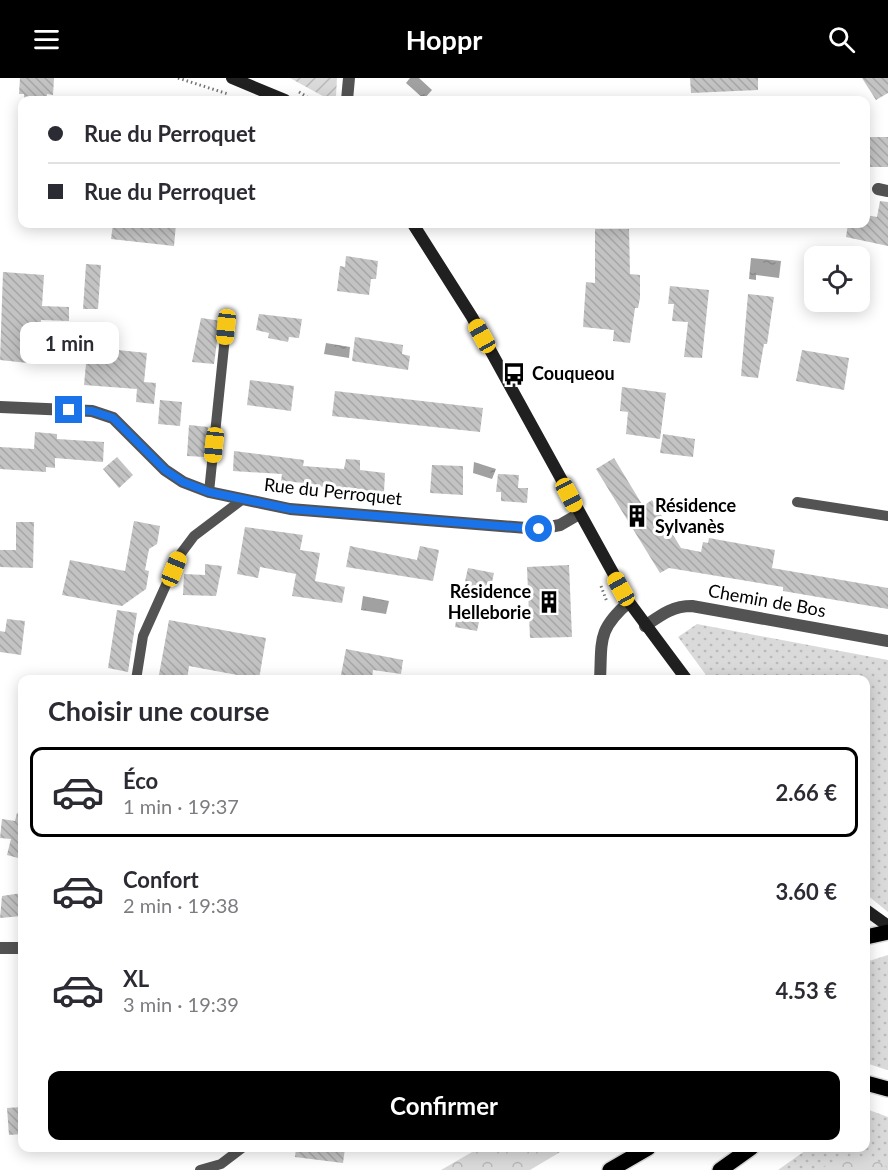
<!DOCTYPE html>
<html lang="fr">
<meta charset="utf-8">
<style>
:root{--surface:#fff;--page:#f7f7f7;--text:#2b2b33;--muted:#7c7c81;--line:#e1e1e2;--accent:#000}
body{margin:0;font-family:Lato,sans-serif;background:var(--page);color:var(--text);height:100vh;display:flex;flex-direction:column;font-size:22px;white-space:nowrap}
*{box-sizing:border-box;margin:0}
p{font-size:20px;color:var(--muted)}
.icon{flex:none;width:33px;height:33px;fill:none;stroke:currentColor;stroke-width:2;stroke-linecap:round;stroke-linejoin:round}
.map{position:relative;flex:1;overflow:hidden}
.details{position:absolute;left:18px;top:597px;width:852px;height:477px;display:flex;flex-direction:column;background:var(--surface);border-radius:12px;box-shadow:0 3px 15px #0003}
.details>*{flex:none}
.hud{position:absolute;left:18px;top:18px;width:852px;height:132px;border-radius:12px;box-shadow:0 3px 15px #0003;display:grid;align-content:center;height:132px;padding:0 30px;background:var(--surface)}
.tools{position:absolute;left:804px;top:168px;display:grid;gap:12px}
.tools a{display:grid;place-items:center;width:66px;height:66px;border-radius:12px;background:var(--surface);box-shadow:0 3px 15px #0003;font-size:30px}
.end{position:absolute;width:27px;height:27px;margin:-14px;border:8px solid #1a73e8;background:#fff;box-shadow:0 0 0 3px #fff}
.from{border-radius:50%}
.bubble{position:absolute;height:42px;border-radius:12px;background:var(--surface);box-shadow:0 3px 15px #0003;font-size:20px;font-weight:700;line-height:42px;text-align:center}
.car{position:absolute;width:18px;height:36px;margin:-18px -9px;border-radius:8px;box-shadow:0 0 4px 2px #0007;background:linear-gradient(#f5c518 24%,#345 0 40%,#f5c518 0 76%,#345 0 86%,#f5c518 0)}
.hud b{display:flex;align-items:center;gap:21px;height:57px;font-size:22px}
.hud b+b{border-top:2px solid var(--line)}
.hud i{width:15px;height:15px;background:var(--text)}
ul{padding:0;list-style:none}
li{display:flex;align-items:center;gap:18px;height:90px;margin:0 12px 9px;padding:0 18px;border:3px solid transparent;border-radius:12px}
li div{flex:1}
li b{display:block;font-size:22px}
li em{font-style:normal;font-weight:700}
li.current{border-color:var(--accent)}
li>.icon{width:54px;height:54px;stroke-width:1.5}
h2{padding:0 30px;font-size:27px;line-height:72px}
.action{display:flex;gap:12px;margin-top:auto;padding:12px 30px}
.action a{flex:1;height:69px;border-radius:12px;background:var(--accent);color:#fff;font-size:24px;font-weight:700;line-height:69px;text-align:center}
header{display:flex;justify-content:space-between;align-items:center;height:78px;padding:0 30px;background:var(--accent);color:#fff;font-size:27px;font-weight:700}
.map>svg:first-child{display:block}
.grass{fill:url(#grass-dots)}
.forest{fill:url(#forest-crowns)}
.garden{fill:url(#garden-furrows)}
.water{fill:url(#water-ripples)}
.building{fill:url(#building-back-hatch)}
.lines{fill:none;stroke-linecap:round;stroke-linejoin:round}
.primary-casing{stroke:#dbdbdb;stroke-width:18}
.path{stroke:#757575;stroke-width:3;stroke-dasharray:1.5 3;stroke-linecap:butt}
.lane{stroke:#535353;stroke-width:10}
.street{stroke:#535353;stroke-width:12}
.secondary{stroke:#202020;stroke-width:12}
.primary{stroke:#000;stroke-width:15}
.route{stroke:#1a73e8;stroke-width:8}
.labels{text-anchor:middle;stroke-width:6;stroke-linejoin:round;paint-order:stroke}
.poi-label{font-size:18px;font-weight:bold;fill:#000;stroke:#fff;text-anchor:start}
.street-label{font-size:18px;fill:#000;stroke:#fff}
</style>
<header><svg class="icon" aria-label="menu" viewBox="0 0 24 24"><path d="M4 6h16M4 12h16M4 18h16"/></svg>Hoppr<svg class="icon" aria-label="search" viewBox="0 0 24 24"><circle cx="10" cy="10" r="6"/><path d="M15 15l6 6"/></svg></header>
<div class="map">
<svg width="888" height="1092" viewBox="0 0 888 1092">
<defs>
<pattern id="grass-dots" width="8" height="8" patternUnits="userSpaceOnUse" patternTransform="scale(1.5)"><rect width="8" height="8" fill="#dadada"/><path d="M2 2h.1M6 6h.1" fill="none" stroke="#b9b9b9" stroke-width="1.8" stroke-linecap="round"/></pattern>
<pattern id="forest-crowns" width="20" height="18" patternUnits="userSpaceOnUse" patternTransform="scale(1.5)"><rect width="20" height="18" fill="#dadada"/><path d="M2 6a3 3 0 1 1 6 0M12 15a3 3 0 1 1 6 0" fill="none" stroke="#b9b9b9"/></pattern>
<pattern id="garden-furrows" width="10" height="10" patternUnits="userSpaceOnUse" patternTransform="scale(1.5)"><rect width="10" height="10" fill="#dadada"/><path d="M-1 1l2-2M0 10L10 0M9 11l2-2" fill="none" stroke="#b9b9b9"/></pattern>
<pattern id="water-ripples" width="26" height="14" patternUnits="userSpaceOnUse" patternTransform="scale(1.5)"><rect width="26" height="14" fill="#a1a1a1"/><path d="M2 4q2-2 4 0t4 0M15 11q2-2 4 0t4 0" fill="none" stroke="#898989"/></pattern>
<pattern id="building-back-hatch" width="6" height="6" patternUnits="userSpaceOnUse" patternTransform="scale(1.5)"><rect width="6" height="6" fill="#c3c3c3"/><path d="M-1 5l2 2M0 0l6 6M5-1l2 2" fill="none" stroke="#a6a6a6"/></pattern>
</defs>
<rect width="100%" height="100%" fill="#fff"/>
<!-- grass -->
<path class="grass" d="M697 546 888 582V834L866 816V602L709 601 678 559Z
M888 877V992H887L866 985V884Z
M869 1032 888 1039V1092H778L809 1070H866V1034Z"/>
<!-- forest -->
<path class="forest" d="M479 1070H567L530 1092H441Z
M867 1078 884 1086 888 1092H819L840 1080Z"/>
<!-- garden -->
<path class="garden" d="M290 0H337L336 18 330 22Z"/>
<!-- water -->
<path class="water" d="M410 0H419L432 12 424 21 406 5Z
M751 180 781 183 779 200 756 197V202L749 201Z
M326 265 350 269 349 280 324 276Z
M474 384 496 391 492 401 473 395Z
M363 518 389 523 386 536 361 532Z"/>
<!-- building -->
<path class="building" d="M20 0H54L53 17 47 16V22H24V16H19Z
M690 0H758V12L691 15Z
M862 0H888V15L876 22Z
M866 59H888V89H866Z
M880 123 888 124V168L846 159 848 146H866V137L877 139Z
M113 146H176L174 168 111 161Z
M595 151H629L630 196 640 197V220L638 230H635L630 265 613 263 614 252 583 249 586 204 595 205Z
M346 178 378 183 376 201H371L369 217 337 213 340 188 345 189Z
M86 186 101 187 98 231H83Z
M3 194 44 197 42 228 69 229V243L41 242 37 286 0 282Z
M670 208 709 212 702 280 684 279 688 244 672 243 674 226H668Z
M748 216 774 219 767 266H764L758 300 741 298Z
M259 236 302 241 299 260 289 259 288 264 268 260 269 255 256 252Z
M201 240 222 243 219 248 214 286 192 284Z
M355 259 403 267 402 276 410 278 408 292 352 283Z
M88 265 109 266 108 271 147 275 144 304 156 305 154 326 136 324 137 311 84 307Z
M802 272 849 280 844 312 796 303Z
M250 302 294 308 291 333 247 327Z
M622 309 666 315 660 361 626 356 628 334 620 333Z
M335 313 483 330 480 354 332 338Z
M160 322 182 324 180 348 158 346Z
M189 347 208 349 205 379 187 378Z
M35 354 57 356V361L104 364 103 384 55 380V390L46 389V394L0 391V369L34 371Z
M663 356 695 361 693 379 660 375Z
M234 373 304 382 303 388 344 391 346 381 360 382V392L385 395 384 414 304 407 305 405 281 403 282 396 233 393Z
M117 379 133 397 119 410 103 391Z
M614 380 643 428 652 422 681 470 701 474 703 464 708 465 709 460 775 472 772 490 888 510V531L783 513V509L669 490 660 495 596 391Z
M432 387 463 388V417L430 415Z
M498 396 519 397 518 410H528L527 425 501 423V414H496Z
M134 443 160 448 157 466 149 471 145 492 149 493 146 511 122 528 62 517 70 482 125 493Z
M16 444H34L33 490 0 489V472H16Z
M245 449 303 457 300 472 320 475 315 503 345 509 342 525 292 518 296 496 260 489 258 500 237 496Z
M350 468 417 482 420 468 439 472 433 503 346 489Z
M205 486 222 488 216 518 183 517 184 496 205 497Z
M569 487 572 559 530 560 527 489Z
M468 490 494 495 489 518 464 508Z
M482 530 477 553 455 549 458 532Z
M117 532 137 535 128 594 108 590Z
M7 541 25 543 21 577 0 574V553L5 554Z
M169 542 266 560 259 601 189 588 187 602H158Z
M346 571 403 582 401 596 373 592 372 602H340Z
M17 735 22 736V781L7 777 11 761 0 760 2 741 15 743Z
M22 815V838L0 840 2 818Z
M22 1029V1056L9 1057 7 1030Z
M296 1070H345L343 1085 295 1079Z"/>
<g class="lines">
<!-- primary casing -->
<g class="primary-casing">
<path id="primary" d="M866 859 888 854
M866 1005 888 1011
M610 1092 648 1070
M720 1092 751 1070"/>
</g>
<!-- path -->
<path class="path" d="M178 0 228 16
M299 14 312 22
M601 508 607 524"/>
<!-- lane -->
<path class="lane" d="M209 414 226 249
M797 424 888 438
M136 602 143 558 179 478 194 458 243 421
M200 1092 221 1086 242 1070"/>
<!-- street -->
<path class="street" d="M347 22 349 0
M878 111 888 113
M0 329 92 333 113 340 165 392 183 404 209 414 290 431 539 451 560 447 579 436
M645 548C661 537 672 528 692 528L888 563
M600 602C602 562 597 552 629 524
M0 870H22"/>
<!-- secondary -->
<path class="secondary" d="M232 0 285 22
M413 146 472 239 629 524 687 602
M866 832 888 848"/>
<!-- primary -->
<use href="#primary" class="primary"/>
</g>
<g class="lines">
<!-- route -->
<path class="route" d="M69 332 92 333 113 340 165 392 183 404 209 414 290 431 539 451"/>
</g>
<!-- icons -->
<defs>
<g id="bus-bare" transform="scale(1.8)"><path d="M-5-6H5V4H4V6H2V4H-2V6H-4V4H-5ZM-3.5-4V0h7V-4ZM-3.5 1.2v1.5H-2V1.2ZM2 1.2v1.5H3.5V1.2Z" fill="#000" stroke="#fff" stroke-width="2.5" paint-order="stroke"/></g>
<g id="building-bare" transform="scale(1.8)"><path d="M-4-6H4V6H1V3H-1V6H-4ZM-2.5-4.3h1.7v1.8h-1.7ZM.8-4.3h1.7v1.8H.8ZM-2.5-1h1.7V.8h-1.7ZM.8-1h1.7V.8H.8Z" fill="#000" stroke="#fff" stroke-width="2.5" paint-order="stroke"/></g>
</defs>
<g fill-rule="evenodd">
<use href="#bus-bare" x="514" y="296"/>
<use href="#building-bare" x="637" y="438"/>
<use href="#building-bare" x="549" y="524"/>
</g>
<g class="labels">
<!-- poi labels -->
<g class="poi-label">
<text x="532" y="302">Couqueou</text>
<text x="655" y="434">Résidence<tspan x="655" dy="21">Sylvanès</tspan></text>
<text x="531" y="520" text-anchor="end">Résidence<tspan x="531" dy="21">Helleborie</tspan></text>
</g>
<!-- street labels -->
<g class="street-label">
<text transform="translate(333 414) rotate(6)" y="6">Rue du Perroquet</text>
<text transform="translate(767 523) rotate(10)" y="6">Chemin de Bos</text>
</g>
</g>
</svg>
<div class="tools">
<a><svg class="icon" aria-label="locate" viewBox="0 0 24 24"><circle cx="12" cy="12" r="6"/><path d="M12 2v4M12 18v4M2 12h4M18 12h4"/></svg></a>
</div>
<i class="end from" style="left:539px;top:451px"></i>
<i class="end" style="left:69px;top:332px"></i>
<div class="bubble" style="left:20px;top:244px;width:99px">1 min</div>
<i class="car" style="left:226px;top:249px;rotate:186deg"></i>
<i class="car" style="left:482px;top:258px;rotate:331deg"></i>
<i class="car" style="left:214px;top:367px;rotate:186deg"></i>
<i class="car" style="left:569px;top:417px;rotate:152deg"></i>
<i class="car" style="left:174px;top:491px;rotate:22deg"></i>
<i class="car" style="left:621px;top:511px;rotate:331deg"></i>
<div class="hud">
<b><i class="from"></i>Rue du Perroquet</b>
<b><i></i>Rue du Perroquet</b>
</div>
<section class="details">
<h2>Choisir une course</h2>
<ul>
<li class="current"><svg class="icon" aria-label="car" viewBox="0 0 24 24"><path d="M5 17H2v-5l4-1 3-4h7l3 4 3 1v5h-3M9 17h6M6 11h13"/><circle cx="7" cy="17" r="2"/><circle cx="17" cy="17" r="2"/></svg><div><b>Éco</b><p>1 min · 19:37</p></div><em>2.66 €</em></li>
<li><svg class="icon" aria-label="car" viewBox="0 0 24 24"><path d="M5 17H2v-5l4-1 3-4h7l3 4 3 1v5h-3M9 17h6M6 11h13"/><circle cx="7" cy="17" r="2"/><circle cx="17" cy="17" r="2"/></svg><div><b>Confort</b><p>2 min · 19:38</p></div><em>3.60 €</em></li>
<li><svg class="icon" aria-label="car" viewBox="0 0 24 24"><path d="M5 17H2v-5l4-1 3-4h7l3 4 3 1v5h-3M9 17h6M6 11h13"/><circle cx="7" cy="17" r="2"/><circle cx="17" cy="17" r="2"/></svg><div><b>XL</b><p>3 min · 19:39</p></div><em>4.53 €</em></li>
</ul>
<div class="action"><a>Confirmer</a></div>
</section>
</div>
